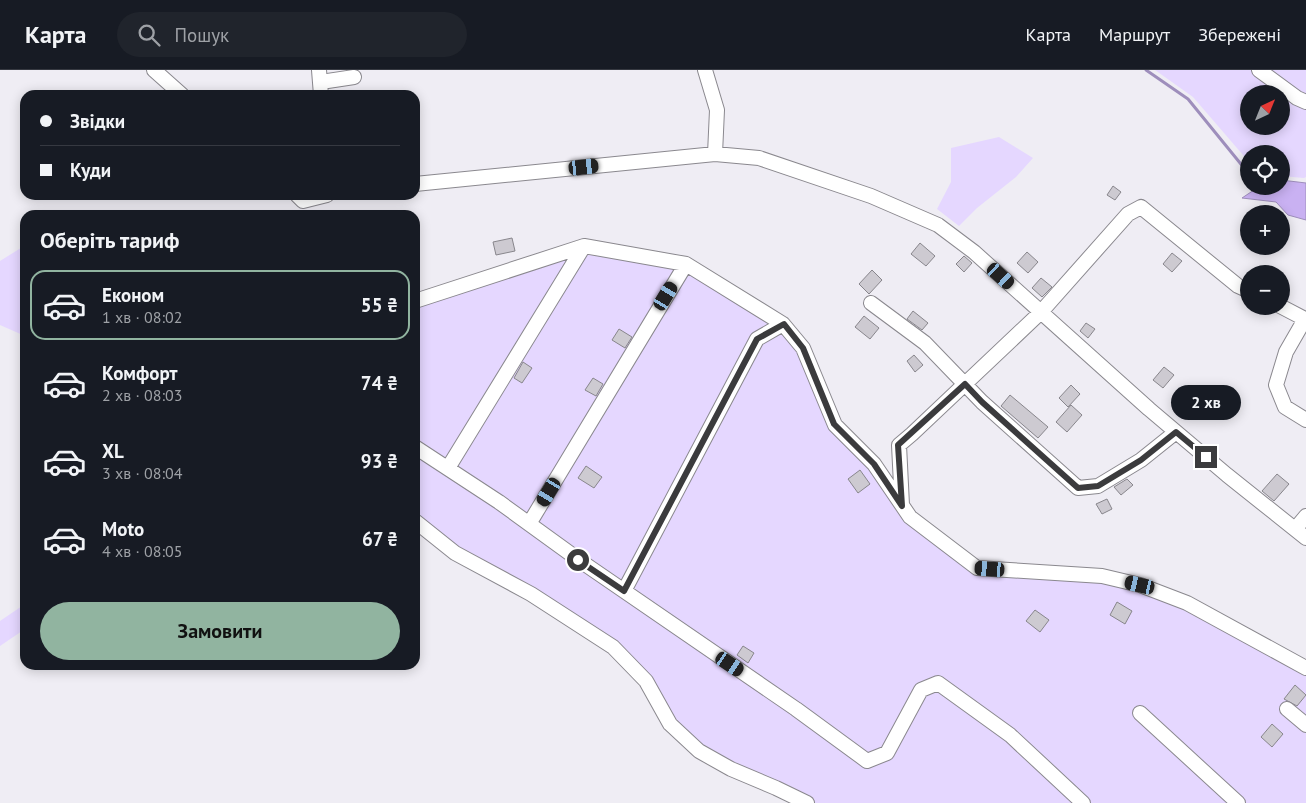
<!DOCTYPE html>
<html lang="uk">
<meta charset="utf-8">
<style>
:root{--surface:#171b24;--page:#20242c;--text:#f1f3f6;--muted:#9ea1a6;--line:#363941;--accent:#91b4a0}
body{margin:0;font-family:"PT Sans",sans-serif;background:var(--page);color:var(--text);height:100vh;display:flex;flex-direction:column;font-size:19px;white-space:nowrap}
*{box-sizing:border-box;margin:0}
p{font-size:16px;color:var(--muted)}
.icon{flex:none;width:28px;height:28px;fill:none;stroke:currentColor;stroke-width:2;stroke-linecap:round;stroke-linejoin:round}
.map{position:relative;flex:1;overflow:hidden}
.sheet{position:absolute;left:20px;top:140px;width:400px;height:460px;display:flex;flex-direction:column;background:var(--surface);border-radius:15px;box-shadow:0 2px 12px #0003}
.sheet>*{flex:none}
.top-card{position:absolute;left:20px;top:20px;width:400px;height:110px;border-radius:15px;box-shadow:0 2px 12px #0003;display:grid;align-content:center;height:110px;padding:0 20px;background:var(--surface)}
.needle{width:32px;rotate:43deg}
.controls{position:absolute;left:1240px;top:15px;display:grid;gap:10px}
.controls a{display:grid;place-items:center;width:50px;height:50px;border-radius:50%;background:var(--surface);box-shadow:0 2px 12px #0003;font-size:25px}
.end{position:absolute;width:22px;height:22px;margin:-11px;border:6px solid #3b3b3d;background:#fff;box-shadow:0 0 0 2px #fff}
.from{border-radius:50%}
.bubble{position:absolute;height:35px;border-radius:18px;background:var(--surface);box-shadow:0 2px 12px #0003;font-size:16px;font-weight:700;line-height:35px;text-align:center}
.car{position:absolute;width:15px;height:30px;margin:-15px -8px;border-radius:6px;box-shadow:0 0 4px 1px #0007;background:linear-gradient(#222 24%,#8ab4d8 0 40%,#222 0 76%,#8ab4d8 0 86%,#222 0)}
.top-card b{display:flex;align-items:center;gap:18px;height:48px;font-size:19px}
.top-card b+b{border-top:1px solid var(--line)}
.top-card i{width:12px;height:12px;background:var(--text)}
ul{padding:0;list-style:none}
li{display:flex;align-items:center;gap:15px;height:70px;margin:0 10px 8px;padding:0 10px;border:2px solid transparent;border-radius:15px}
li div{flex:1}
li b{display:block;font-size:19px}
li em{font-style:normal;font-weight:700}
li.current{border-color:var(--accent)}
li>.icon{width:45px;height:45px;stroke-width:1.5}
h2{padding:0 20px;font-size:22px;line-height:60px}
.primary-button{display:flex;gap:10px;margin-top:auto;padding:10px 20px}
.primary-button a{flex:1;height:58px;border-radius:30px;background:var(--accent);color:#111;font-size:20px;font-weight:700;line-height:58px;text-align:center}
header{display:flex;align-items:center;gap:30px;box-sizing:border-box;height:70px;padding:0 25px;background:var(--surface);border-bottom:1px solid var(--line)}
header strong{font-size:24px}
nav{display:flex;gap:28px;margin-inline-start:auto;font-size:18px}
.search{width:350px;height:45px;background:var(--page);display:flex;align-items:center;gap:12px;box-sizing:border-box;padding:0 18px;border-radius:28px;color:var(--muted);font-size:19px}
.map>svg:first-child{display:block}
.green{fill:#e5d7ff;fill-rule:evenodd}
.water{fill:#c9b1f2;stroke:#9e8ebc}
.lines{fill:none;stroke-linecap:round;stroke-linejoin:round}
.stream{stroke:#9e8ebc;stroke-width:3}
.building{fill:#cdcad1;stroke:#88868c}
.minor-casing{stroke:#8a888e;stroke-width:16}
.minor{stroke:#fff;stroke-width:14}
.route{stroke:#3b3b3d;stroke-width:6}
</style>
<header>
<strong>Карта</strong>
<div class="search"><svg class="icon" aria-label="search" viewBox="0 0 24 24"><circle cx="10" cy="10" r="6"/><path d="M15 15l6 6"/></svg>Пошук</div>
<nav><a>Карта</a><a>Маршрут</a><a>Збережені</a></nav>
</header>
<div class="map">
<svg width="1306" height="733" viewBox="0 0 1306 733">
<rect width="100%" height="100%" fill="#efedf4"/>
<!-- green -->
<path class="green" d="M1155 0H1306V107L1304 108 1281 106V84H1249V92L1193 27ZM1249 24H1281V56H1249Z
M999 67 1033 88 1016 107 977 138 959 156 937 139 951 112V78Z
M24 176H25V266L0 255V191Z
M584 176 686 194 783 254 835 355 910 447 977 498 1102 506 1187 533 1306 598V733H807L699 681 613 577 415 452V231Z
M25 534V559L0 576V551Z"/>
<!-- water -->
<path class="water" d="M1281 110 1306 113V150L1288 145 1276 132 1242 128 1260 116H1281Z"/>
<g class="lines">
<!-- stream -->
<path class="stream" d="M1146 0 1188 29 1249 104"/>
</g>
<!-- building -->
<path class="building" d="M1113 116 1121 122 1115 130 1107 125Z
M512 168 515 181 496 185 493 172Z
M920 173 935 186 926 196 911 184Z
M1027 182 1038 192 1028 203 1017 193Z
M1172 183 1182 191 1172 202 1163 194Z
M964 186 972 193 964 202 956 194Z
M872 200 882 210 869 224 859 214Z
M1041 208 1052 217 1042 227 1032 218Z
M913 241 928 253 922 260 907 249Z
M864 246 879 258 870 269 855 257Z
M1086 253 1095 259 1088 268 1080 261Z
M619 259 632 267 625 278 612 270Z
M914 285 923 295 915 302 907 291Z
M523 292 532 298 522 313 514 308Z
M1164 297 1174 305 1163 318 1153 310Z
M593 308 603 314 596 326 585 320Z
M1071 315 1080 324 1068 337 1059 328Z
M1010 325 1048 357 1038 368 1001 336Z
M1071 335 1082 345 1067 362 1056 352Z
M586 396 602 407 594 418 578 408Z
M860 400 870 414 858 423 848 409Z
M1277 404 1289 414 1274 431 1262 421Z
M1127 409 1133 415 1121 425 1114 417Z
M1107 429 1112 439 1102 444 1096 434Z
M1117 532 1132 541 1125 554 1110 545Z
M1035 540 1049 550 1040 562 1026 551Z
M743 576 754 583 748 593 737 585Z
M1295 615 1306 625 1297 636 1284 629Z
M1272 654 1283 664 1272 677 1261 667Z"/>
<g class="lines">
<!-- minor casing -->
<g class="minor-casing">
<path id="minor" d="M154 0 182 25
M319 0 321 25
M705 0 717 40 715 84
M1259 0 1297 28 1306 32
M321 12 354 7
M415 114 715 84 759 88 871 126 938 155 974 182 1149 339 1227 405 1306 468
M297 125 303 131 327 125
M415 231 584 176 686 194 783 254 803 278 835 355 874 394 910 447 977 498 1102 506 1140 515 1187 533 1306 598
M871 233 925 273 982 332 1078 418 1098 416 1141 390 1176 362
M1280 236 1305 249 1286 282 1276 315 1285 337 1306 350
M415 377 499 432 579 490 796 639 867 691 887 683 921 620 938 613 1010 665 1083 733
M448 398 584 176
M902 435 899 375 912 364 1041 242 1128 144 1141 137 1238 216 1249 221
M415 451 455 483 531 524 613 577 646 611 670 654 699 681 731 699 776 718 807 733
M529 454 686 194
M1296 458 1306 446
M624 521 757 269 783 254
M1287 639 1306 655
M1140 643 1238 733"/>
</g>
<!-- minor -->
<use href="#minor" class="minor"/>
</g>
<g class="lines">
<!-- route -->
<path class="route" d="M578 490 624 521 757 269 784 254 803 278 834 354 874 394 902 436 898 375 965 314 982 332 1078 418 1098 416 1141 390 1176 362 1206 387"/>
</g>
</svg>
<div class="controls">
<a><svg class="needle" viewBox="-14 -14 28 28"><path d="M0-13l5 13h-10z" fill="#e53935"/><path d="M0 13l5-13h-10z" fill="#9ea1a6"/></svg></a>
<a><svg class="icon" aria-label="locate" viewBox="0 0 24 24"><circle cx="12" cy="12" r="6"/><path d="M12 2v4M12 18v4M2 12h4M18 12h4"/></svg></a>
<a>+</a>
<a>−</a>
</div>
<i class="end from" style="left:578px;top:490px"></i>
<i class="end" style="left:1206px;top:387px"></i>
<div class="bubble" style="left:1171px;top:315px;width:70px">2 хв</div>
<i class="car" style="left:584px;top:97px;rotate:84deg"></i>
<i class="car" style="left:1001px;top:206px;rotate:132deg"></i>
<i class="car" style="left:666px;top:226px;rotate:31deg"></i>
<i class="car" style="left:549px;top:422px;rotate:211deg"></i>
<i class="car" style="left:990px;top:499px;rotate:274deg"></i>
<i class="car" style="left:1140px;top:515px;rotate:283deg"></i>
<i class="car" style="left:730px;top:594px;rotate:124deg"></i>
<div class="top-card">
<b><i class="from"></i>Звідки</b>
<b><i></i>Куди</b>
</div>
<section class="sheet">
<h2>Оберіть тариф</h2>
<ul>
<li class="current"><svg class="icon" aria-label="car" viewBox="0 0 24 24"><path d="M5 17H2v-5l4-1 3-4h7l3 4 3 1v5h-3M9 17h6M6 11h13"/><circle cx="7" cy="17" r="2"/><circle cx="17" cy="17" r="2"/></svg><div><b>Економ</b><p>1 хв · 08:02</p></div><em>55 ₴</em></li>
<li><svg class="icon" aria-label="car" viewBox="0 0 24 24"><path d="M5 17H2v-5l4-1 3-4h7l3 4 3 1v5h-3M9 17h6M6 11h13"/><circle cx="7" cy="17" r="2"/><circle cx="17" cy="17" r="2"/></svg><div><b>Комфорт</b><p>2 хв · 08:03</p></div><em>74 ₴</em></li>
<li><svg class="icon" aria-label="car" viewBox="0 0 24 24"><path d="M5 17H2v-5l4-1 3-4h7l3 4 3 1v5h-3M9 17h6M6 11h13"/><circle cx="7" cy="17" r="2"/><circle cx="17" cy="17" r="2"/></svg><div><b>XL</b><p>3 хв · 08:04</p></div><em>93 ₴</em></li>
<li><svg class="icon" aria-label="car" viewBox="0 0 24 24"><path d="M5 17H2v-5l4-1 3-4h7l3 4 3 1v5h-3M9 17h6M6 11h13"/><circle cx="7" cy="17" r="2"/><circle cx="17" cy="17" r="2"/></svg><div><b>Moto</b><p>4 хв · 08:05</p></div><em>67 ₴</em></li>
</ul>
<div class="primary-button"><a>Замовити</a></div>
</section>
</div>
